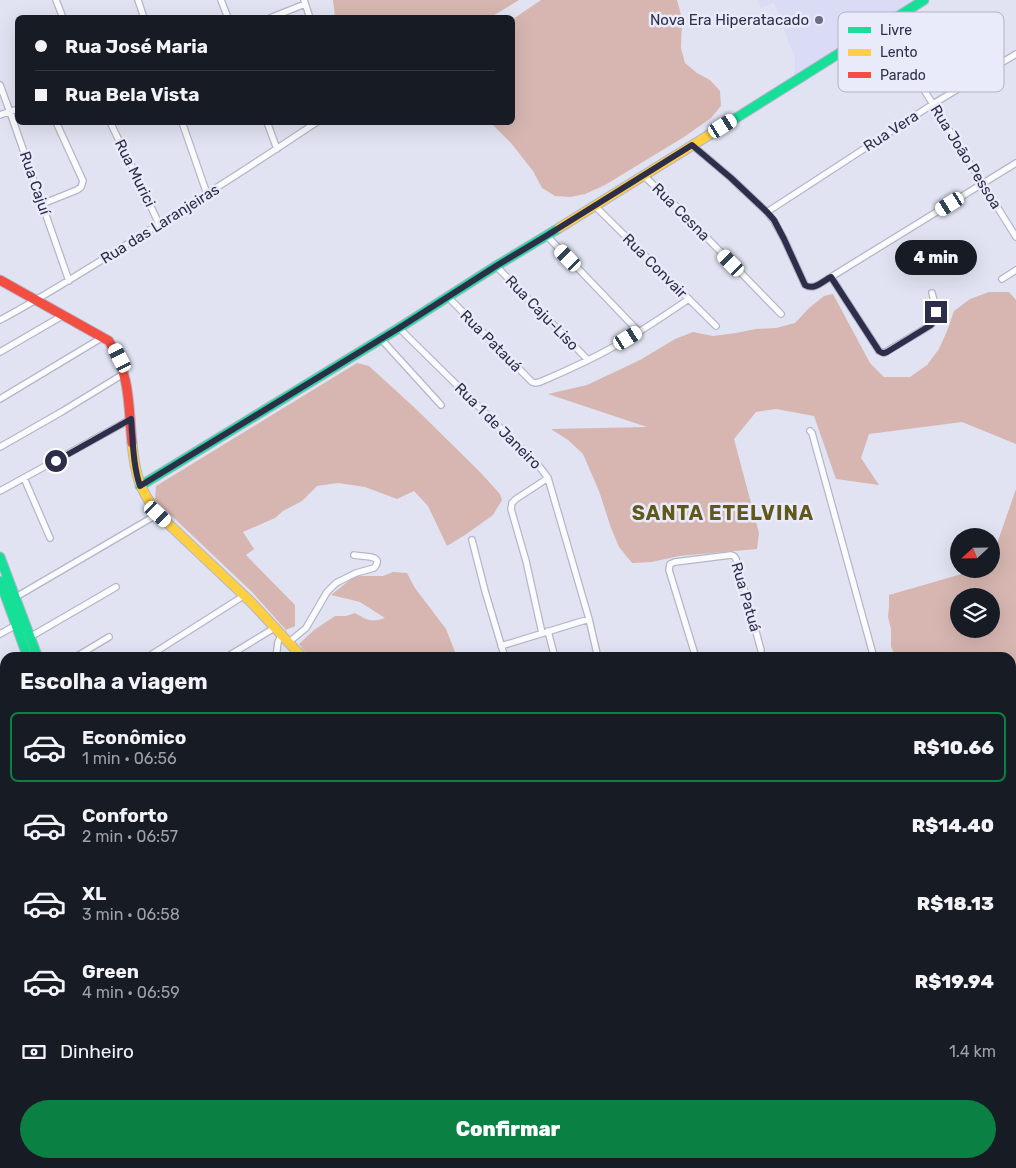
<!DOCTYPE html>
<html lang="pt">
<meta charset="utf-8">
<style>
:root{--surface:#171b24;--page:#20242c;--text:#f1f3f6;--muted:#9ea1a6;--line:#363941;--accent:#0b8043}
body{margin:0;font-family:Rubik,sans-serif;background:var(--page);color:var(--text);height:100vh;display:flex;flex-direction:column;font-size:19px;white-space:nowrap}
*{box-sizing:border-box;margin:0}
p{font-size:16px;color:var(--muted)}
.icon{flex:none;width:28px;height:28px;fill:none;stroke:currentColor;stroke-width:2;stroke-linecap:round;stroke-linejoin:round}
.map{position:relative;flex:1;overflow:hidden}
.details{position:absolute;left:0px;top:652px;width:1016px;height:516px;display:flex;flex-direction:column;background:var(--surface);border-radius:15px 15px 0 0;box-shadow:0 5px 20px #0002}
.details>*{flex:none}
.banner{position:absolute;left:15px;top:15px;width:500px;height:110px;border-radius:8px;box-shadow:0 5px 20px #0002;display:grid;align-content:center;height:110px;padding:0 20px;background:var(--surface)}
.needle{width:32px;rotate:248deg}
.tools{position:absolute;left:950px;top:528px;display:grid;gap:10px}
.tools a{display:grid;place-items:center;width:50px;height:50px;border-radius:50%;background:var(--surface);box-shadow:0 5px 20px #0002;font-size:25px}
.end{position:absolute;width:22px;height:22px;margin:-11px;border:6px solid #2d2e49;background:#fff;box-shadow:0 0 0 2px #fff}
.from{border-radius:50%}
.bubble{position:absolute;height:35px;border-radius:18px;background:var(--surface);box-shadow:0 5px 20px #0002;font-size:16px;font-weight:800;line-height:35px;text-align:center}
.car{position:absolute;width:15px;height:30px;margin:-15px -8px;border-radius:6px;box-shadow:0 0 4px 1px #0007;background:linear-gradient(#fff 24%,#345 0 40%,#fff 0 76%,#345 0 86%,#fff 0)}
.banner b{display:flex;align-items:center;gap:18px;height:48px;font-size:19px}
.banner b+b{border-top:1px solid var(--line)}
.banner i{width:12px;height:12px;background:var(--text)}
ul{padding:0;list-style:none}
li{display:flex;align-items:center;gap:15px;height:70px;margin:0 10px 8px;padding:0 10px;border:2px solid transparent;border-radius:8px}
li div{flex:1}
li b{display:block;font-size:19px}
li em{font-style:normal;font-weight:800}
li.current{border-color:var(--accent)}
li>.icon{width:45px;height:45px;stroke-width:1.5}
h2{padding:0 20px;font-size:22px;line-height:60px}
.pay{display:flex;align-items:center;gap:12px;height:55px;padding:0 20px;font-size:19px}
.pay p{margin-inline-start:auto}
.cta{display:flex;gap:10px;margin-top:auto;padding:10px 20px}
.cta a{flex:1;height:58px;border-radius:30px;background:var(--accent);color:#fff;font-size:20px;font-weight:800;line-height:58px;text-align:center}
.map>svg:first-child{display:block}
.built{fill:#d9dcf4}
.forest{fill:#d7b6b1;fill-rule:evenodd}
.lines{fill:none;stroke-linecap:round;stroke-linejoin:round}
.stream{stroke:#89bcd2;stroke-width:2}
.street-casing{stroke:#b4b6c9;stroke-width:8}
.fast-casing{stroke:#b4b6c9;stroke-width:11}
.slow-casing{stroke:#b4b6c9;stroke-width:11}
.jam-casing{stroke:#b4b6c9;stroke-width:11}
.street{stroke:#fafbfd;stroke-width:5.5}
.fast{stroke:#16e098;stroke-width:9}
.slow{stroke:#ffcf43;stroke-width:9}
.jam{stroke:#f24e42;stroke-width:9}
.route{stroke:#2d2e49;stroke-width:6}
.poi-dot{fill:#6c6d84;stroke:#eaebfa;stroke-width:2}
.labels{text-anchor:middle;stroke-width:5;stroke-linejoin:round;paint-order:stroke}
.poi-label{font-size:15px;fill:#2d2e49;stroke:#eaebfa;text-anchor:end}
.street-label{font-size:15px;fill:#2d2e49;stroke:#eaebfa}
.district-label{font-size:20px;font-weight:bold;letter-spacing:1px;fill:#61581c;stroke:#eaebfa}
.key{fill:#eaebfa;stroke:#b1b2c5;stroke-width:1}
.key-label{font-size:14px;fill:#2d2e49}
</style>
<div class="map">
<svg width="1016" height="1168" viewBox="0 0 1016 1168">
<rect width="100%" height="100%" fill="#e1e3f2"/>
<!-- built -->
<path class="built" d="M757 0H916L792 79 795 71V59L774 3 761 8Z
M822 1164H924L892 1168H822Z"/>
<!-- forest -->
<path class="forest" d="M333 0H519L491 17H335Z
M541 0H677L682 18 681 48 685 63 697 73 710 80 720 91 721 106 711 118 684 137 605 185 585 194 570 197 555 196 542 188 533 171 511 143 491 123 512 122 513 19Z
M989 292H1009L1016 300V444L962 422 869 434 861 458 879 485 836 479 814 416 776 409 756 412 734 439 759 533 757 549 679 556 652 562 632 563 619 547 611 528 599 491 583 454 568 440 551 429 647 427 548 394 587 385 640 360 675 339 693 332 713 336 736 333 756 329 776 328 795 323 809 308 824 296 833 294 870 363 884 377H910L927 365 939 349 947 331 954 311 970 299Z
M357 363 369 366 416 409 480 472 500 494 502 500 493 515 465 535 447 546 428 506 414 491 397 499 365 487 338 483 317 486 302 501 283 511 275 518 243 532 254 549 246 555 295 605V626L286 630 252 592 155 500 156 486Z
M1016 489V671L1011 672V658L895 657 891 646V629L888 617 889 606V595L979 569H991V561ZM959 596H991V629H959Z
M393 572 407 573 415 588 446 629 457 657H372V656L365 652 357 657H309L299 644 314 630 335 616H346L355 613C367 620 371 623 385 618L360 602 331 595 355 576H383Z
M1011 754 1014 823H1016V947L1012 949 1011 951Z
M1011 1016 1016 1060V1098L1011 1099Z
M381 1164H441V1168H382Z
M456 1164H642L643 1168H457Z"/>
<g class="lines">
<!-- stream -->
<path class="stream" d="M0 816 5 812"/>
<!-- street casing -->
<g class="street-casing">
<path id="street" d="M56 0 63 18
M138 0 144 18
M221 0 228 18
M304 0 310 18
M270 18 305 4
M884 26 1016 237
M986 43 999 65
M0 85 10 112 69 281
M0 115 18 109
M110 122 137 177 159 224
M182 122 207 194
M267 122 277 149
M692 145 731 178 767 212 774 221 784 239 805 285C814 291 823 281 831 277L1016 163
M643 175 677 207 781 314
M42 204 77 190 81 187 83 181 56 122
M595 206 716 326
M767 212 933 104 1016 54
M547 236 639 332
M496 266 588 360
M831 277 879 351 884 353 931 325C940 314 935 306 932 293
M1002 279 1016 270
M448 297 532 382 535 383 540 382C566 371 592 359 617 345 642 331 665 315 689 299
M0 320C47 295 92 266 137 238 198 200 257 162 317 122
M399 328 539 466 548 478 589 619 598 658
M381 339 441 405
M0 352 62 316
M0 399 103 337
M810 431 812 433 874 658
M0 447 63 411 125 373
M24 478 50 538
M0 491 131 419
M472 540 485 591 505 658
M16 597 158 514
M548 631 555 658
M542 633 526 561 511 509 512 503 516 499 548 478
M0 634 16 625
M30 637 116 587
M289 642 306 628 327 592 336 583 356 573 374 568C386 554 361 557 354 555
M501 646 589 619
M74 658 109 637
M146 658 245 595
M225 658 276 627
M276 658 278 642 282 633
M696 658 669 570 670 564 675 562 731 555 734 556 736 559 761 650
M1011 680 1016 679
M0 718 5 728
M0 762 5 759
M0 885 5 886
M0 1048 5 1049
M1 1144 5 1100
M1011 1158H1016
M235 1164 236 1168
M652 1164 653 1168
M741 1164V1168
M206 1168V1164
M318 1168 319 1164
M929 1168 965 1164"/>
</g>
<!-- fast casing -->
<g class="fast-casing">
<path id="fast" d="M709 135 924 0
M140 486 399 328 496 266 559 228
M0 557 38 658
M0 581 28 658
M45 1168 46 1164"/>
</g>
<!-- slow casing -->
<g class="slow-casing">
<path id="slow" d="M559 228 709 135
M132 443C135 474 139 489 158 514L251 602 303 658
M37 1168 38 1164"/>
</g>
<!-- jam casing -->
<g class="jam-casing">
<path id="jam" d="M0 280 109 341C131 377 128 403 132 443"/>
</g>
<!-- street -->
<use href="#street" class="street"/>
<!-- fast -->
<use href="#fast" class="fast"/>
<!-- slow -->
<use href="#slow" class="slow"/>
<!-- jam -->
<use href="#jam" class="jam"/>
</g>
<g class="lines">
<!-- route -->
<path class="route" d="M56 461 131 419C133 442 133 465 140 486L399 328 496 266 546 236 692 145 731 178 767 212 774 220 784 239 805 285C814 291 823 281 831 277L879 351C882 353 883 354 887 352L931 325 935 320 936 312"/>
</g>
<!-- markers -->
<circle class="poi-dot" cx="819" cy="20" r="5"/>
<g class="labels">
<!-- poi labels -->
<g class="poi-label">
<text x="809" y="25">Nova Era Hiperatacado</text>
</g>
<!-- street labels -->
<g class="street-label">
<text transform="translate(891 131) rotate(-33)" y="5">Rua Vera</text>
<text transform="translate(966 157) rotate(58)" y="5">Rua João Pessoa</text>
<text transform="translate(135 173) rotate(64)" y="5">Rua Murici</text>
<text transform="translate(35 183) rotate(71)" y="5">Rua Cajuí</text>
<text transform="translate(681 212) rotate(45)" y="5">Rua Cesna</text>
<text transform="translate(160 224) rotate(-32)" y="5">Rua das Laranjeiras</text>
<text transform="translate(655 266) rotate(45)" y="5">Rua Convair</text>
<text transform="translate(542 313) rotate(46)" y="5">Rua Caju-Liso</text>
<text transform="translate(491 341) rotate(45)" y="5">Rua Patauá</text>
<text transform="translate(498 426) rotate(45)" y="5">Rua 1 de Janeiro</text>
<text transform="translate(746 597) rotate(74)" y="5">Rua Patuá</text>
</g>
<!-- district labels -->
<g class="district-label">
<text x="723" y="520">SANTA ETELVINA</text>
</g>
</g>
<!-- legend -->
<rect x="838" y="12" width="166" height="80" rx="8" class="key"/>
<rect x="848" y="27" width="23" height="6" fill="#16e098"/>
<rect x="848" y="49" width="23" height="7" fill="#ffcf43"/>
<rect x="848" y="72" width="23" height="6" fill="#f24e42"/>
<g class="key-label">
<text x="880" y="35">Livre</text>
<text x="880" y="57">Lento</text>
<text x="880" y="80">Parado</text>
</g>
</svg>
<div class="tools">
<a><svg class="needle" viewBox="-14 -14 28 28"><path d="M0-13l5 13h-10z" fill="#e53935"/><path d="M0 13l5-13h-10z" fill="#9ea1a6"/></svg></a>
<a><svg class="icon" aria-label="layers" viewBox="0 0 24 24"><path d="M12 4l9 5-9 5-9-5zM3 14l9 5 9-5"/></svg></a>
</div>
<i class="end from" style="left:56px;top:461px"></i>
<i class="end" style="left:936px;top:312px"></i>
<div class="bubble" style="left:895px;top:240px;width:82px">4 min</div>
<i class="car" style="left:723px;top:126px;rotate:58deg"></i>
<i class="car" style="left:950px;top:204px;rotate:238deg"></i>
<i class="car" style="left:568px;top:258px;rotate:316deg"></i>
<i class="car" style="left:731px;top:263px;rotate:316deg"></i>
<i class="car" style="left:628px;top:338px;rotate:59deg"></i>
<i class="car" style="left:120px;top:358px;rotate:333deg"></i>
<i class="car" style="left:158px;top:514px;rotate:133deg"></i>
<div class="banner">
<b><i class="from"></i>Rua José Maria</b>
<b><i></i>Rua Bela Vista</b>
</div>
<section class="details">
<h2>Escolha a viagem</h2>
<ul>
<li class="current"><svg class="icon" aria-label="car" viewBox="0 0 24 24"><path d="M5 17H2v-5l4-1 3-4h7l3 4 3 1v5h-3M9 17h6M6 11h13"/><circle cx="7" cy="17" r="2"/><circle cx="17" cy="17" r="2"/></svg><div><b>Econômico</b><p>1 min · 06:56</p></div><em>R$10.66</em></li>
<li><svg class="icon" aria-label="car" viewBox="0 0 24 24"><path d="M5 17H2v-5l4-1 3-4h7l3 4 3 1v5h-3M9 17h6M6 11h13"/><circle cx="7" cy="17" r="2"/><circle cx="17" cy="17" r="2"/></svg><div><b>Conforto</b><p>2 min · 06:57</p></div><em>R$14.40</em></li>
<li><svg class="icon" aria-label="car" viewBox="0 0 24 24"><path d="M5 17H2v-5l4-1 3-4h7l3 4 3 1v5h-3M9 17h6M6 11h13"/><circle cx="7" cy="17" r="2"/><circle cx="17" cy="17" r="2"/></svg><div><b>XL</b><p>3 min · 06:58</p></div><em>R$18.13</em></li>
<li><svg class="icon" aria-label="car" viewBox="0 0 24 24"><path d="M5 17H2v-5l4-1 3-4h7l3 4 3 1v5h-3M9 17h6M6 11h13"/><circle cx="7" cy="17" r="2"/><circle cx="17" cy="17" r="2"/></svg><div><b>Green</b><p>4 min · 06:59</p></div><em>R$19.94</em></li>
</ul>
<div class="pay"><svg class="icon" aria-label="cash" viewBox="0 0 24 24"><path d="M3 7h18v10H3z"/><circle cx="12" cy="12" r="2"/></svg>Dinheiro<p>1.4 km</p></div>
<div class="cta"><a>Confirmar</a></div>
</section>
</div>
